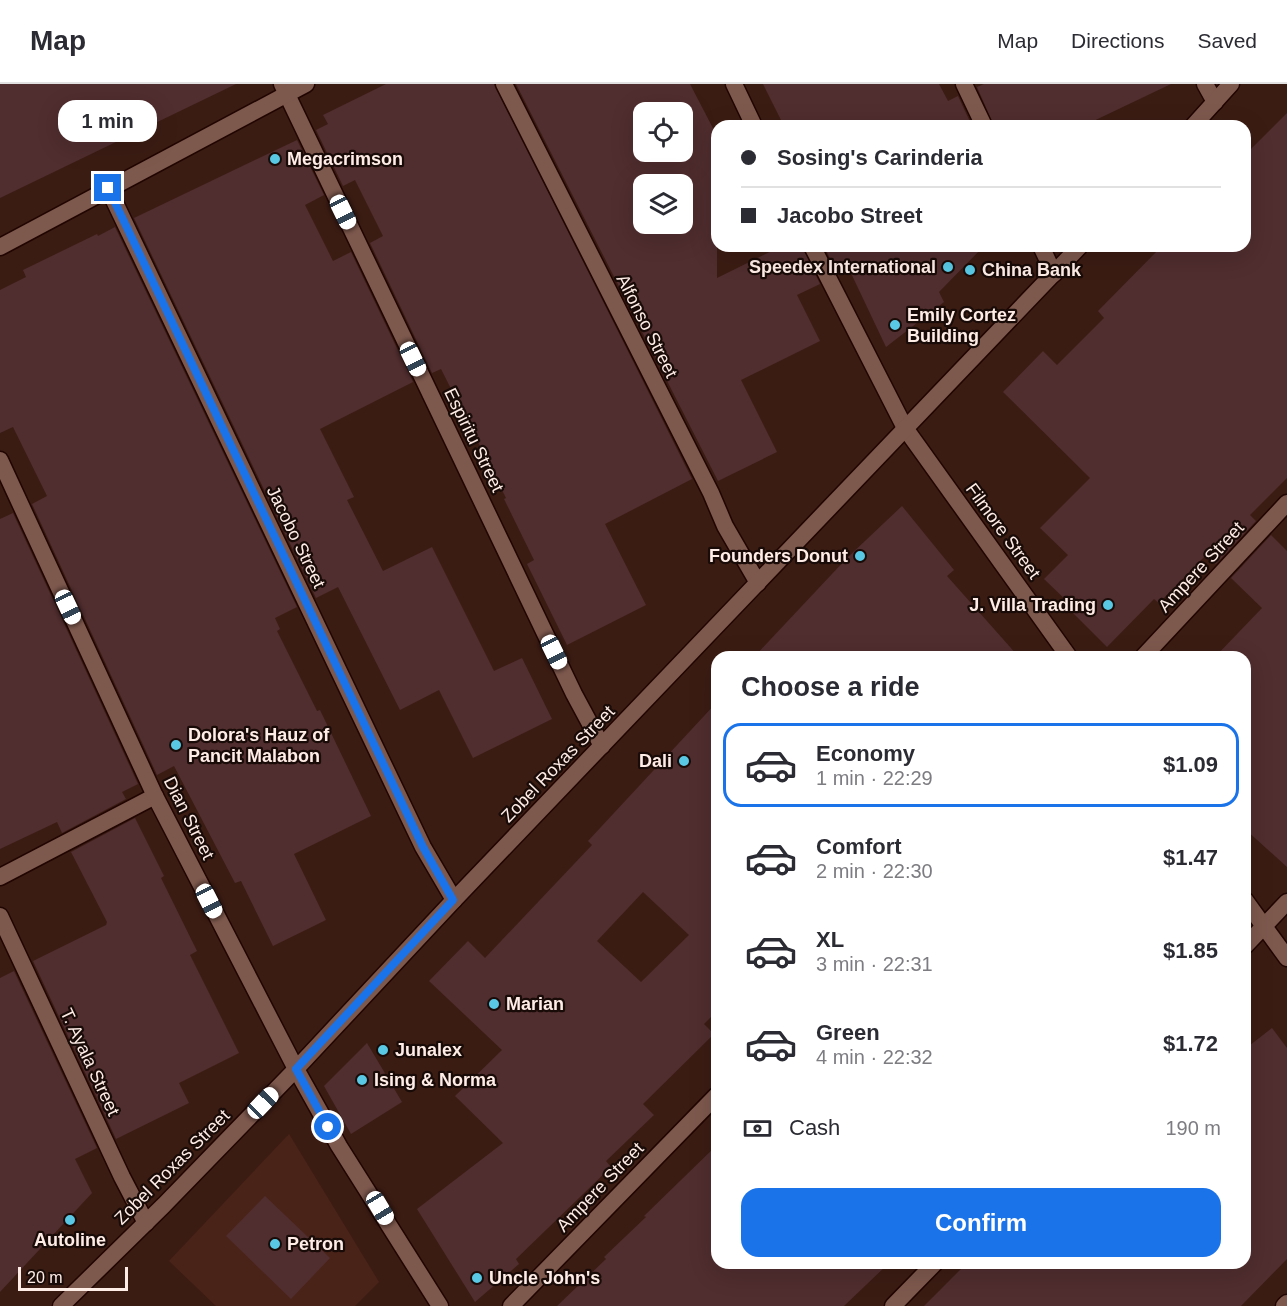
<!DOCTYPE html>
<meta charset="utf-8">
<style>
:root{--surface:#fff;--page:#f2f2f3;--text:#2b2b33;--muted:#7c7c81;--line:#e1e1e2;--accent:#1a73e8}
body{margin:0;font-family:Helvetica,sans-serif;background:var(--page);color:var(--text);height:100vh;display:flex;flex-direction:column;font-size:22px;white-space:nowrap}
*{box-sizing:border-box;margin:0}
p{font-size:20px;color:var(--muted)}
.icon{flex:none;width:33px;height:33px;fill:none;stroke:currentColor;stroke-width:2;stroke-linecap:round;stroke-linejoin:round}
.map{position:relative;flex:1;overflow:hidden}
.panel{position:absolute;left:711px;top:567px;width:540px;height:618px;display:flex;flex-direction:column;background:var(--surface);border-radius:18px;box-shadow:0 6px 24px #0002}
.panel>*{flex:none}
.guide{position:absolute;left:711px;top:36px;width:540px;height:132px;border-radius:18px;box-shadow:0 6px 24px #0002;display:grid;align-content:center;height:132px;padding:0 30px;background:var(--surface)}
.buttons{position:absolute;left:633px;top:18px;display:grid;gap:12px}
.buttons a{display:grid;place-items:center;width:60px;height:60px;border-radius:12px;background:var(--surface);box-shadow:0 6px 24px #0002;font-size:30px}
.scale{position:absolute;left:18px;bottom:15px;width:110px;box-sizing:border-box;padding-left:6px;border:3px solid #feece7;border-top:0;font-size:16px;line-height:21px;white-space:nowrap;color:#feece7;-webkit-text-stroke:4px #190b07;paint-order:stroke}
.end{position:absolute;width:27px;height:27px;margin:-14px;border:8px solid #1a73e8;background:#fff;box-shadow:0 0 0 3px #fff}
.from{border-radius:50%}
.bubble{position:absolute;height:42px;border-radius:18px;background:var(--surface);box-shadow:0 6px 24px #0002;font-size:20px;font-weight:700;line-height:42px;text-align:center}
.car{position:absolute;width:18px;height:36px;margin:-18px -9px;border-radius:8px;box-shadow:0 0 4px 2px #0007;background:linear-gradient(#fff 24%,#345 0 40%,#fff 0 76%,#345 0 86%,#fff 0)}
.guide b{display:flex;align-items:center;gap:21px;height:57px;font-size:22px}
.guide b+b{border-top:2px solid var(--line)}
.guide i{width:15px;height:15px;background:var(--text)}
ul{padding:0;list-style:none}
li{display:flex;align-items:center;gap:18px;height:84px;margin:0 12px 9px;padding:0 18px;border:3px solid transparent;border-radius:18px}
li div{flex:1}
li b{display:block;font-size:22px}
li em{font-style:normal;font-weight:700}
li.on{border-color:var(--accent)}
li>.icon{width:54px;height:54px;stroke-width:1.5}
h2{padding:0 30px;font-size:27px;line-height:72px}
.pay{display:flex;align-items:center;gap:15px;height:66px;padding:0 30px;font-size:22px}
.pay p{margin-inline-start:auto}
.action{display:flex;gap:12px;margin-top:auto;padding:12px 30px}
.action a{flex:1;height:69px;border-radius:18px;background:var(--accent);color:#fff;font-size:24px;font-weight:700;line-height:69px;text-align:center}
header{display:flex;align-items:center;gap:36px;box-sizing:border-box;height:84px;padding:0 30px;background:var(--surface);border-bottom:2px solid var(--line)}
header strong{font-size:28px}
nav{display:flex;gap:33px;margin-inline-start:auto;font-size:21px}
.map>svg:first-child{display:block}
.built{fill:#4a2318}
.building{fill:#502d2f;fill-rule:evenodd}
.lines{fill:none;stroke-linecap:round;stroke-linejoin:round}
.minor-casing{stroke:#210501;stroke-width:19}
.tertiary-casing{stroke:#210501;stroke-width:19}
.secondary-casing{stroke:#210501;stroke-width:19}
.minor{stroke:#7d584d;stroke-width:16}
.tertiary{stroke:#7d584d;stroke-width:16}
.secondary{stroke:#7d584d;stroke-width:16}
.route{stroke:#1a73e8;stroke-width:8}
.poi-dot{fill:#59c8e5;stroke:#190b07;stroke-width:2}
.labels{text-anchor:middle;stroke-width:4.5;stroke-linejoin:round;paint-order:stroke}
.poi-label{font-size:18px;font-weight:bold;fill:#feece7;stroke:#190b07;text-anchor:start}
.street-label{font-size:18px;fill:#feece7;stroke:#190b07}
</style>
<header>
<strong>Map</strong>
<nav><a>Map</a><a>Directions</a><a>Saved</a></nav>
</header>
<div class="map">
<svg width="1287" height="1222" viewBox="0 0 1287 1222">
<rect width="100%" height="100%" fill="#3b1c13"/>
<!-- built -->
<path class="built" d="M289 1050 379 1198 355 1222H216L169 1177Z"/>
<!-- building -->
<path class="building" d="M0 0H236L0 114Z
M386 0H494L692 395 605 440 646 521 567 561 527 480 534 476 504 415 506 414 488 378 441 285 432 289 370 159 383 152 355 96 343 102 316 46 328 40 323 31Z
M516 0H690L717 52V194L782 162H802L820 200 797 211 820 257 741 296 777 368 718 397ZM644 28H682V68H644ZM644 100H682V140H644Z
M763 0H939L948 17 958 12 972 42H784Z
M984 0H1171L1083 42H994L977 3Z
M1287 29V394L1250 431 1256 437 1216 480 1206 471 1159 519 1154 515 1107 563 1066 522 1069 519 1044 495 1068 471 1040 444 1090 394 1003 308 1043 267 1057 281 1104 234 1098 227 1162 162H1245V71Z
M297 56 324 111 305 121 333 177 351 168 413 298 320 345 354 413 347 416 383 487 432 463 494 587 522 574 552 635 473 674 439 606 400 626 338 503 316 514 134 134Z
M115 143 297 523 275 534 280 545 277 547 317 627 320 626 371 732 294 770 326 836 273 862 241 797 235 799 174 682 157 691 32 420 47 412 13 343 0 349V206L26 193 23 186 97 150 98 152Z
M824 162H984L939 208 944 218 886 263 849 185 838 191Z
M902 422 954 486 947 492 1019 573H754L847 474Z
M13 429 138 700 122 708 126 715 62 749 57 738 0 765V435Z
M1271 451 1287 467V783L1245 745V573H1215L1262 524 1231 494Z
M717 618V927L704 940 714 950 643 1020 654 1031 606 1077 611 1083 516 1175 519 1180 475 1218 417 1125 503 1059 455 1012 502 966 429 897 468 857 485 874 592 761 588 757ZM643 808 689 851 641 898 597 857Z
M135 734 164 792 161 794 197 867 190 871 239 969 179 999 189 1019 116 1055 33 877 106 841 107 838 71 768Z
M14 887 97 1064 75 1075 92 1109 0 1208V894Z
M1272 944 1287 964V1175L1241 1222H924L967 1179H1245V965Z
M367 959 402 1018 351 1050 324 1002Z
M717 1061V1179H889L844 1222H557L606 1175 604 1173 646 1133 644 1132Z
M265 1112 330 1174 291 1215 226 1152Z"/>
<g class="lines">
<!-- minor casing -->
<g class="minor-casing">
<path id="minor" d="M282 0 574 610 602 662
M504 0 711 409 725 442 758 499
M734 0 754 42
M964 0 984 42
M1205 0 1215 18
M108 104 423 763 454 816
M812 162 905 344
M1041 162 1054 190
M1143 573 1287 419
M0 793 155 712
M0 832 122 1093 146 1139
M1245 862 1287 818
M511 1222 717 1011
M893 1222 935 1179
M1284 1222 1287 1219"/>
</g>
<!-- tertiary casing -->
<g class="tertiary-casing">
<path id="tertiary" d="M905 344 1069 573
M0 376 155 712 296 985 339 1062 440 1222
M1245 816 1287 874"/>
</g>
<!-- secondary casing -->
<g class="secondary-casing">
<path id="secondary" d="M1193 42 1231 0
M0 163 306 0
M61 1222 164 1121 296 985 454 816 1080 162"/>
</g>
<!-- minor -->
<use href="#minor" class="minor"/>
<!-- tertiary -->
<use href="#tertiary" class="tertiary"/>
<!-- secondary -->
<use href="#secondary" class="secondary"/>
</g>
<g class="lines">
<!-- route -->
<path class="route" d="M108 104 423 763 453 816 296 985 328 1043"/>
</g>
<!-- markers -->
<g class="poi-dot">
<circle cx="275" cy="75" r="6"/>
<circle cx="948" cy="183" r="6"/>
<circle cx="970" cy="186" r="6"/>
<circle cx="895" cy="241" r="6"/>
<circle cx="860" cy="472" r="6"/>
<circle cx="1108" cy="521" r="6"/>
<circle cx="176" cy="661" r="6"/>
<circle cx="684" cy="677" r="6"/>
<circle cx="494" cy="920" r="6"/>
<circle cx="383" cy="966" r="6"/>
<circle cx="362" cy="996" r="6"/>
<circle cx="70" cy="1136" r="6"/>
<circle cx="275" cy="1160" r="6"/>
<circle cx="477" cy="1194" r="6"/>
</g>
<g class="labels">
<!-- poi labels -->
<g class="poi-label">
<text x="287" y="81">Megacrimson</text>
<text x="936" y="189" text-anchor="end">Speedex International</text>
<text x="982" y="192">China Bank</text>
<text x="907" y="237">Emily Cortez<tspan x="907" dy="21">Building</tspan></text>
<text x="848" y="478" text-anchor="end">Founders Donut</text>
<text x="1096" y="527" text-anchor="end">J. Villa Trading</text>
<text x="188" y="657">Dolora's Hauz of<tspan x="188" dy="21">Pancit Malabon</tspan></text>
<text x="672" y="683" text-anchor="end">Dali</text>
<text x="506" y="926">Marian</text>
<text x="395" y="972">Junalex</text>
<text x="374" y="1002">Ising &amp; Norma</text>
<text x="70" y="1162" text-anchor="middle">Autoline</text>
<text x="287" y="1166">Petron</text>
<text x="489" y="1200">Uncle John's</text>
</g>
<!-- street labels -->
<g class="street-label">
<text transform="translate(647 242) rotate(63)" y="6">Alfonso Street</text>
<text transform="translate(474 356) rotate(64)" y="6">Espiritu Street</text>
<text transform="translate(1003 447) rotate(54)" y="6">Filmore Street</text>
<text transform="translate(296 453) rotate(64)" y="6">Jacobo Street</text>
<text transform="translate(1201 483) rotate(-47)" y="6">Ampere Street</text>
<text transform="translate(558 680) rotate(-46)" y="6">Zobel Roxas Street</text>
<text transform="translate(189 734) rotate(63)" y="6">Dian Street</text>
<text transform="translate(90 978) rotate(65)" y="6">T. Ayala Street</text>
<text transform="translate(172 1083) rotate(-45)" y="6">Zobel Roxas Street</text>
<text transform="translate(600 1103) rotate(-46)" y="6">Ampere Street</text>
</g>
</g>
</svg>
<div class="buttons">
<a><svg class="icon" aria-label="locate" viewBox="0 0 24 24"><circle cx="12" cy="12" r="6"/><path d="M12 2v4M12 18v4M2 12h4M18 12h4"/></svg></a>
<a><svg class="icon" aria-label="layers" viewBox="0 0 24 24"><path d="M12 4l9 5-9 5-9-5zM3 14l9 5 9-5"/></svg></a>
</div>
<div class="scale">20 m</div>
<i class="end from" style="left:328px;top:1043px"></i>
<i class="end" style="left:108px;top:104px"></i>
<div class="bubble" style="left:58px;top:16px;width:99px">1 min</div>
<i class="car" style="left:343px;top:128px;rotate:154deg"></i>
<i class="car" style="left:413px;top:275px;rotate:154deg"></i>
<i class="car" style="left:68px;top:523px;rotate:155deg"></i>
<i class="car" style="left:554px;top:568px;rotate:154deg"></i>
<i class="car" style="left:209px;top:817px;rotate:153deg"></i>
<i class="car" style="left:263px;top:1019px;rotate:44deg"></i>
<i class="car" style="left:380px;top:1124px;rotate:149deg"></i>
<div class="guide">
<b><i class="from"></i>Sosing's Carinderia</b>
<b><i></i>Jacobo Street</b>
</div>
<section class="panel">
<h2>Choose a ride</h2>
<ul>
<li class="on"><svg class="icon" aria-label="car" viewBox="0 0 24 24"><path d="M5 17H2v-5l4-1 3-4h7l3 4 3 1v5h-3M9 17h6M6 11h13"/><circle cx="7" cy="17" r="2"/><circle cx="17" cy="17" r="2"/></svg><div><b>Economy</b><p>1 min · 22:29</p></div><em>$1.09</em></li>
<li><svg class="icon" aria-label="car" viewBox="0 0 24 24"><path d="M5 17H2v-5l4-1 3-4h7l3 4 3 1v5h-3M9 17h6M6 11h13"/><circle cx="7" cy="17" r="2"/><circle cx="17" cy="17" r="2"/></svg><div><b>Comfort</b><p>2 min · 22:30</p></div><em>$1.47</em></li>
<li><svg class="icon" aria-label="car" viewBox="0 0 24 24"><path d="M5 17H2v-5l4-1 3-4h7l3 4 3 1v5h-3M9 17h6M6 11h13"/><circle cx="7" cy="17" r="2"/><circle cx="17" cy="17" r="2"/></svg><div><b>XL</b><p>3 min · 22:31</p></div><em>$1.85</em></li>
<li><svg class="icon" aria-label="car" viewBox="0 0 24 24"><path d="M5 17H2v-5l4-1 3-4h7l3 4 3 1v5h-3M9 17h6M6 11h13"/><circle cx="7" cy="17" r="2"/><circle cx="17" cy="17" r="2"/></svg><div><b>Green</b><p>4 min · 22:32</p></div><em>$1.72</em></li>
</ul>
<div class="pay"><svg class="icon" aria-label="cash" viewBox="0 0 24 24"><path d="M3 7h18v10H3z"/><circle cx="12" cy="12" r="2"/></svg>Cash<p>190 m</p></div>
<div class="action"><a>Confirm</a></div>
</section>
</div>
